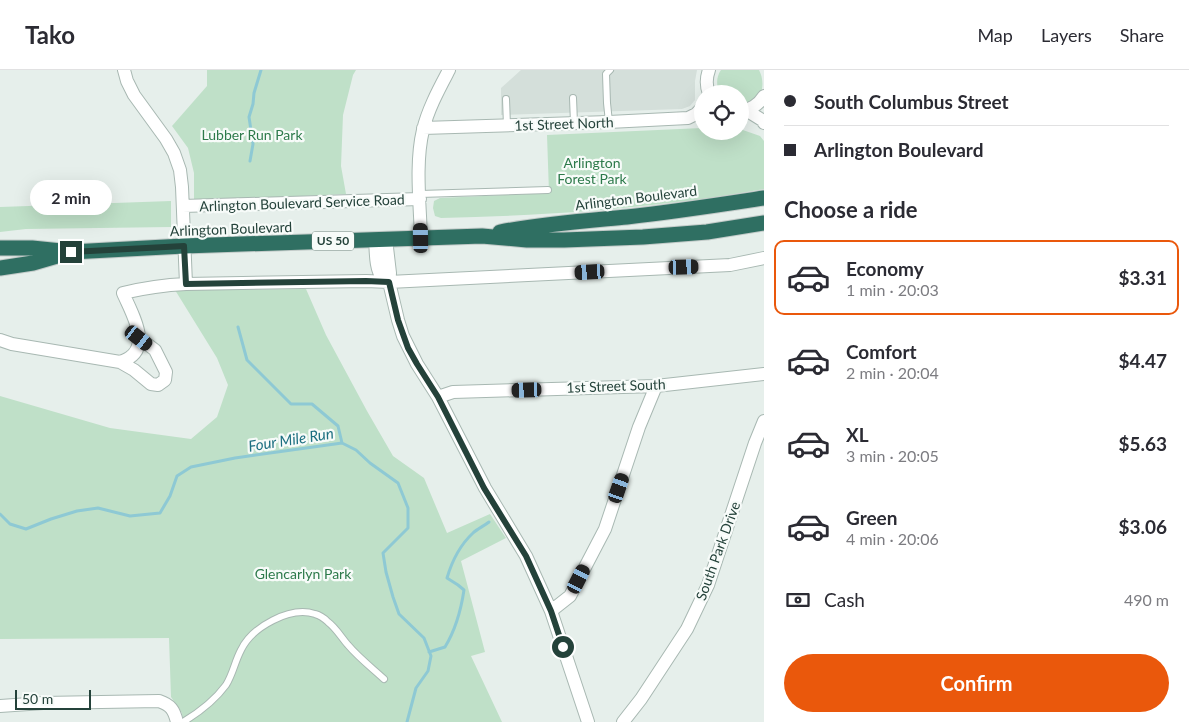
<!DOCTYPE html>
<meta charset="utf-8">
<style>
:root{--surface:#fff;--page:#f2f2f3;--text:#2b2b33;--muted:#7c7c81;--line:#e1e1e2;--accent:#ea580c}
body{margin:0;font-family:Lato,sans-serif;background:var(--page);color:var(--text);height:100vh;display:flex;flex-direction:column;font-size:19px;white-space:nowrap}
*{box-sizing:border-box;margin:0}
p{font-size:16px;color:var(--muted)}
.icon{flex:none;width:28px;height:28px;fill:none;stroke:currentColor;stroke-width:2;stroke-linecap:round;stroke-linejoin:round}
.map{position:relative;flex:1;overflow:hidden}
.sheet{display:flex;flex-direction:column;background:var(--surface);width:425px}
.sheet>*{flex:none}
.top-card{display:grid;align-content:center;height:110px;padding:0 20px;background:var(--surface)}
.controls{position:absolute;left:694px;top:15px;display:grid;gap:10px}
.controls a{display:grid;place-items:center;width:55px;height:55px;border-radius:50%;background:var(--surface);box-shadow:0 5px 20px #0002;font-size:25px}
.scale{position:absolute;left:15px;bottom:12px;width:76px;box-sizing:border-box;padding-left:5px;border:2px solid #24423a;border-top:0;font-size:14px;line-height:18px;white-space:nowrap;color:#24423a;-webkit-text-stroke:4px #f7fbf9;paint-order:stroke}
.end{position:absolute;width:22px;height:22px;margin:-11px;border:6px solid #24423a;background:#fff;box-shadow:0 0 0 2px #fff}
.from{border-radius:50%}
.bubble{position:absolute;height:35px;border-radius:18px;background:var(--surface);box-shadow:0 5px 20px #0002;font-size:16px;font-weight:700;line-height:35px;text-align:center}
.car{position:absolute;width:15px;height:30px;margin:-15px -8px;border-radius:6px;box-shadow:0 0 4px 1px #0007;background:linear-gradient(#222 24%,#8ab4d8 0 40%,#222 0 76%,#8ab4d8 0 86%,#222 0)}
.top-card b{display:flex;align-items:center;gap:18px;height:48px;font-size:19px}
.top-card b+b{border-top:1px solid var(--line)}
.top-card i{width:12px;height:12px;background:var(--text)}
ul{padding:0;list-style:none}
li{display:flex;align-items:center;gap:15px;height:75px;margin:0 10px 8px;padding:0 10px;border:2px solid transparent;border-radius:10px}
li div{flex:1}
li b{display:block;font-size:19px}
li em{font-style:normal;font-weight:700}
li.selected{border-color:var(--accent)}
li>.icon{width:45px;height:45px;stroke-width:1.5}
h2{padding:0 20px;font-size:22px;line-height:60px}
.pay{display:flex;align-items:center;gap:12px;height:55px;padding:0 20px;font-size:19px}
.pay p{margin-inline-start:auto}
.primary-button{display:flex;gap:10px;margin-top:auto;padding:10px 20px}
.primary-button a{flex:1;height:58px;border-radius:30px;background:var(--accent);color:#fff;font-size:20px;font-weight:700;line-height:58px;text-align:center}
header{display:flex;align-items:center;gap:30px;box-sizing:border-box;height:70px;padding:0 25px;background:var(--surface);border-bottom:1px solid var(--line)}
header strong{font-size:24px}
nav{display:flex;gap:28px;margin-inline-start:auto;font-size:18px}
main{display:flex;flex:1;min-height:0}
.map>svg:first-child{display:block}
.built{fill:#d4dfda}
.green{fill:#bfe0c8}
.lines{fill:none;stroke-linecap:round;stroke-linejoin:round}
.stream{stroke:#8ec9d4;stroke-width:3}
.lane-casing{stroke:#a8b8b2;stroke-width:8}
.street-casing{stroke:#a8b8b2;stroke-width:14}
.highway-casing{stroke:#c2cac8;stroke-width:17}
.lane{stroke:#fff;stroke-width:6}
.street{stroke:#fff;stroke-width:12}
.highway{stroke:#2f6f62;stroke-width:15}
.route{stroke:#24423a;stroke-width:6}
.labels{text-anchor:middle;stroke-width:4.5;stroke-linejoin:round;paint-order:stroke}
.shield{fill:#f7fbf9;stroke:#637a73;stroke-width:1}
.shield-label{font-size:12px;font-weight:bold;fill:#24423a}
.street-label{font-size:14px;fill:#24423a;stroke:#f7fbf9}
.park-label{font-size:14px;fill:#2d7a4b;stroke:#f7fbf9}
.water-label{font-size:15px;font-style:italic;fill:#1c6f80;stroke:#f7fbf9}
</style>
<header>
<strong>Tako</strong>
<nav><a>Map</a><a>Layers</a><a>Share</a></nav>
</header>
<main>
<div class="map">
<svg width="764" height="652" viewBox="0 0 764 652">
<rect width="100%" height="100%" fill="#e6efeb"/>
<!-- built -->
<path class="built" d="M521 0H697L695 11V30L690 36 682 39 501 45V18Z"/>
<!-- green -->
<path class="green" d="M207 0H356L353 5 343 45 341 96 346 124 194 131V103L188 78 172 56 207 16Z
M721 0H759C764 9 764 23 756 30 751 33 745 34 740 36V24H720C716 16 716 7 721 0Z
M702 58V61H740V59L760 66 764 71V119C735 124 706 129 677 132 599 142 520 146 441 148L435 146 433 138 434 131 440 128 549 123 547 65Z
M171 131V157L26 159 0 162V137Z
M306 219 326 265 367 341 393 386 424 408 447 463 490 444 506 468 461 491 485 582 471 586 502 652H183L182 643 171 627 169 568 0 569V326L110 358 191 369 217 347 228 315 217 288 175 220Z"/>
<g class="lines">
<!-- stream -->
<path class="stream" d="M250 91 253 74 249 47 253 34 254 23 261 0
M238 257 247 290 291 334H312L338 356 342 373
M0 444 10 454 26 459 51 449 77 441 98 438 130 446 160 443 170 426 177 406 191 397 235 388 342 373 356 380 370 393 398 413 408 438V458L383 483 386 502 393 527 399 544 424 568 431 586 428 601 416 618 407 652
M429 582 445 577C456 559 461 540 464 520L458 515 447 508C452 491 460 475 473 463 477 459 484 456 489 452"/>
<!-- lane casing -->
<g class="lane-casing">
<path id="lane" d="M573 28 574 53
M506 29 507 56
M609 52 607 33 606 4 610 0
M420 124 548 120
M183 652C198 643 215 630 226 615 233 604 235 591 241 580 252 557 290 536 315 544 319 545 325 549 328 552 336 558 341 567 348 575 358 587 372 598 384 609"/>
</g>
<!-- street casing -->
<g class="street-casing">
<path id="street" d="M124 0 127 11 134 25 166 69 174 83 180 100 182 117 186 214
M709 0C706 8 706 16 709 24
M740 40C750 41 759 34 764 26
M746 40 762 50 764 53
M423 58 609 52 688 48 696 44 702 38
M183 136 420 129
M421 168C420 134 415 93 423 60 428 39 439 19 449 0
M386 169 390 203 389 212 398 250 403 266 417 294 438 327 485 418 526 486 551 541 588 652
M375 170C376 180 375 199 382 207 383 208 387 211 389 212
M0 270 12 274 120 292C155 281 133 246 123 223 144 218 164 215 186 214L366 211 389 212 730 195 764 188
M120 292 134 300 151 314 158 315 165 310 166 302 155 280 139 268
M438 327 453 322 656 316 764 304
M551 541 570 526 605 459 639 357 656 316
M0 636 43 633 159 631C171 635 174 640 177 652
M623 652 641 629 687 559 708 515 755 373 764 351"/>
</g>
<!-- highway casing -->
<g class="highway-casing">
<path id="highway" d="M500 162C542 154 584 151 627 147 673 142 718 135 764 128
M0 178H32L71 182 184 176 482 166 527 170H564L643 167 707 162 764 153
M0 198 33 193 64 184"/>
</g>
<!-- lane -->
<use href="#lane" class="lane"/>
<!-- street -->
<use href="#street" class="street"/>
<!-- highway -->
<use href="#highway" class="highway"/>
</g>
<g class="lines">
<!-- route -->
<path class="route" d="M71 182 184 176 186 214 366 211 389 212 398 250 408 278 417 294 438 327 484 418 526 486 551 541 563 577"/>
</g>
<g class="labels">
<!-- shield labels -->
<rect class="shield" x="312" y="161.5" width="42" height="19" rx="4"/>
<g class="shield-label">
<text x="333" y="175">US 50</text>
</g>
<!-- street labels -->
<g class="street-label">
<text transform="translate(564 54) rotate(-2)" y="5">1st Street North</text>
<text transform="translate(636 128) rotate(-7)" y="5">Arlington Boulevard</text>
<text transform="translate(302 133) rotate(-2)" y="5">Arlington Boulevard Service Road</text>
<text transform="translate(231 159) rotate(-2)" y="5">Arlington Boulevard</text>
<text transform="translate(616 316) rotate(-2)" y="5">1st Street South</text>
<text transform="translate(718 481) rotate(-70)" y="5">South Park Drive</text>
</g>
<!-- park labels -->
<g class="park-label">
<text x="252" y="70">Lubber Run Park</text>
<text x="592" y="98">Arlington<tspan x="592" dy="16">Forest Park</tspan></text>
<text x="303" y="509">Glencarlyn Park</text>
</g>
<!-- water labels -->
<g class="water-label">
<text transform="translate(291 370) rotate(-9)" y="5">Four Mile Run</text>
</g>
</g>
</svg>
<div class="controls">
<a><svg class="icon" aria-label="locate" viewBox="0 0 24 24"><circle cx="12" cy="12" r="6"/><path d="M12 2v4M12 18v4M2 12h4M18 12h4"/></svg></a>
</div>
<div class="scale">50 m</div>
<i class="end from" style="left:563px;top:577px"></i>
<i class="end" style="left:71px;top:182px"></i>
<div class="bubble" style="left:30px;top:110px;width:82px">2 min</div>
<i class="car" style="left:421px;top:168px;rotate:359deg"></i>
<i class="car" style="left:684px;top:197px;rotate:88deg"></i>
<i class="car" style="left:590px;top:202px;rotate:267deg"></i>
<i class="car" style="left:139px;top:268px;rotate:128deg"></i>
<i class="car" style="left:527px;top:320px;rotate:268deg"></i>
<i class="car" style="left:619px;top:418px;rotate:19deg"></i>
<i class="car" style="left:579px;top:509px;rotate:27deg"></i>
</div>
<section class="sheet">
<div class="top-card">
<b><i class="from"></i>South Columbus Street</b>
<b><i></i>Arlington Boulevard</b>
</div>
<h2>Choose a ride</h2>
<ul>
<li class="selected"><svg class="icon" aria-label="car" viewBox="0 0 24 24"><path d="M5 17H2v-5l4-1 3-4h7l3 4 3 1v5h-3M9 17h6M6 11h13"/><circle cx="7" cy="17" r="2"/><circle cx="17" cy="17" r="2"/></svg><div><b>Economy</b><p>1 min · 20:03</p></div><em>$3.31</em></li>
<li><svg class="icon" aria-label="car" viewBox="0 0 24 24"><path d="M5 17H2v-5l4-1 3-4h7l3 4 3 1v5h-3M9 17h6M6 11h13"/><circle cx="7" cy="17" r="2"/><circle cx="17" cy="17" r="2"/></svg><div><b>Comfort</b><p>2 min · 20:04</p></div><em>$4.47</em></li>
<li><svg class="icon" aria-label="car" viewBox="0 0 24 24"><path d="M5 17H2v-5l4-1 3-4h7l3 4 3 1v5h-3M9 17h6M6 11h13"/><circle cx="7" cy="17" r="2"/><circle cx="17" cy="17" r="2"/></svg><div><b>XL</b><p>3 min · 20:05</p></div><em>$5.63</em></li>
<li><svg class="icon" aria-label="car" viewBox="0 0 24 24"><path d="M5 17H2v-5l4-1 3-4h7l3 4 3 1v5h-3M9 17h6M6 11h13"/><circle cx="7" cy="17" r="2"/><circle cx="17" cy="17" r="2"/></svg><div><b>Green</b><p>4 min · 20:06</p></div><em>$3.06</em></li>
</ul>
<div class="pay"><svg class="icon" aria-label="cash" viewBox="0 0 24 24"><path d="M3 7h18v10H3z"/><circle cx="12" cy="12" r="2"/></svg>Cash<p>490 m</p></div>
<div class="primary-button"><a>Confirm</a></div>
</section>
</main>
